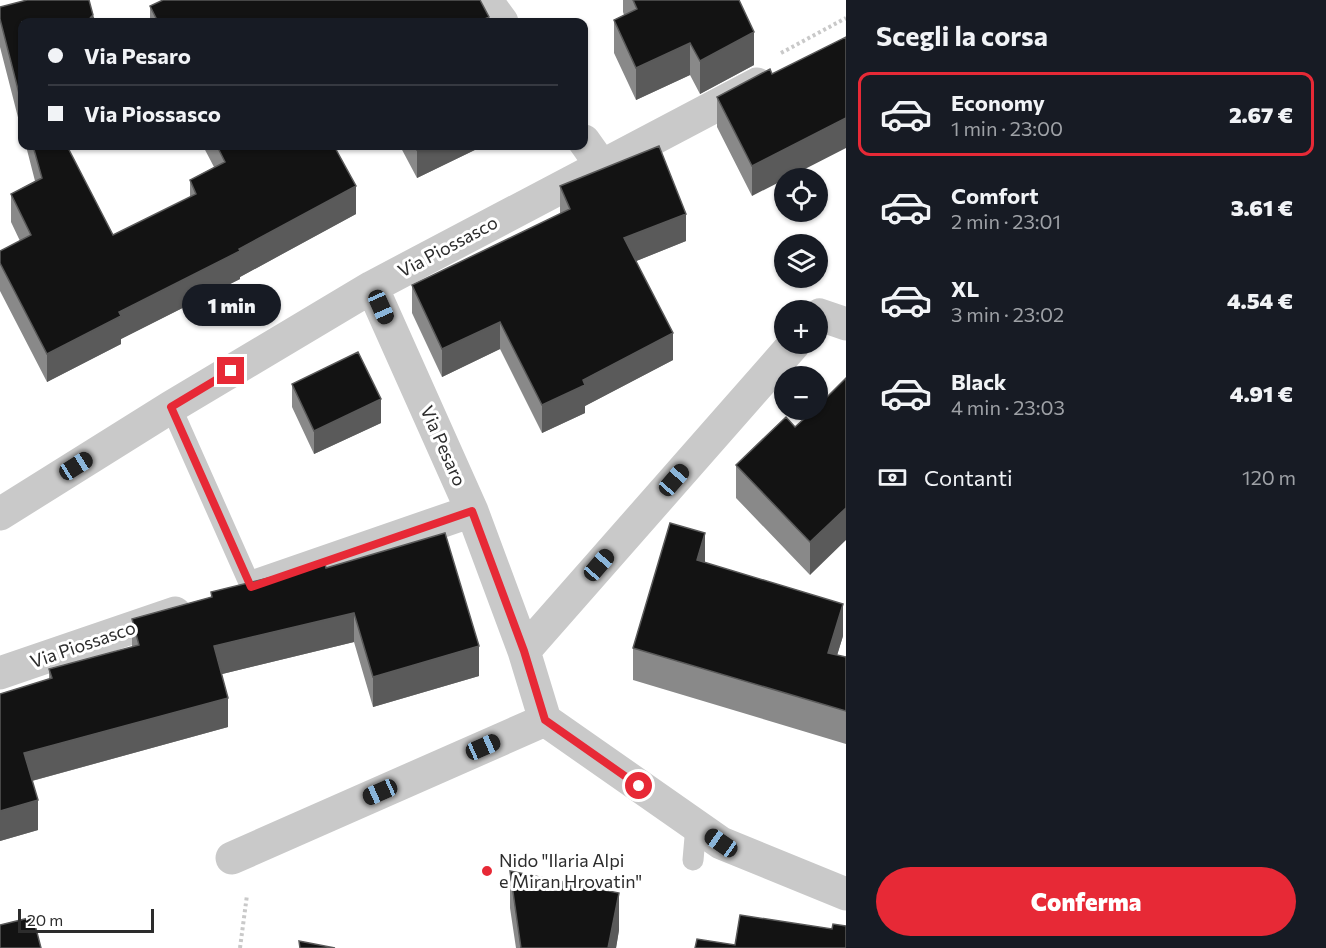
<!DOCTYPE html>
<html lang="it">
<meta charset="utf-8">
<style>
:root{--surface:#171b24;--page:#20242c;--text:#f1f3f6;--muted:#9ea1a6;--line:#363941;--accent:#e72936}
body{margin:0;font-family:Commissioner,sans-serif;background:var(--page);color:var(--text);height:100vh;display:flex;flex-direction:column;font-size:22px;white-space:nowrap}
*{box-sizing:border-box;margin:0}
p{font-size:20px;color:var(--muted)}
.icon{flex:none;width:33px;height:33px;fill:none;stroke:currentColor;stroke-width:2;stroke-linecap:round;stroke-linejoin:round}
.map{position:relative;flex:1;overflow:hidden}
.panel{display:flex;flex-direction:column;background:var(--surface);width:480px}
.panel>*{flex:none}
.banner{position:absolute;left:18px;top:18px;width:570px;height:132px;border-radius:12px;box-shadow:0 2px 4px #0004;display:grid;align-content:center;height:132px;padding:0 30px;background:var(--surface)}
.fabs{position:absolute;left:774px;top:168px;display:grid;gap:12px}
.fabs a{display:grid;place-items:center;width:54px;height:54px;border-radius:50%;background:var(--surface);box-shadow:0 2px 4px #0004;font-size:30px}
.scale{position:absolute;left:18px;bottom:15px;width:136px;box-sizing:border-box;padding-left:6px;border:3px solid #2c2c2c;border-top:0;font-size:16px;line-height:21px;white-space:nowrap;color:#2c2c2c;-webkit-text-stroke:4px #fff;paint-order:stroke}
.end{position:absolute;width:27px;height:27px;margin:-14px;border:8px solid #e72936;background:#fff;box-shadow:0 0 0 3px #fff}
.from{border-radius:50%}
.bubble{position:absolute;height:42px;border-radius:21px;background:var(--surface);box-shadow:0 2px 4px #0004;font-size:20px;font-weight:800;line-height:42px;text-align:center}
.car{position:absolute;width:18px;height:36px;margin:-18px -9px;border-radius:8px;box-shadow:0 0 4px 2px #0007;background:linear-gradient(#222 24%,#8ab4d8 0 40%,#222 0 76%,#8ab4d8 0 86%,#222 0)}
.banner b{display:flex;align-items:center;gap:21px;height:57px;font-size:22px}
.banner b+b{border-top:2px solid var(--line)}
.banner i{width:15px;height:15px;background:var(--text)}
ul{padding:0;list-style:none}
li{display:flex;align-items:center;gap:18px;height:84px;margin:0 12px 9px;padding:0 18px;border:3px solid transparent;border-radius:12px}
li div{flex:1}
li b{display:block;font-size:22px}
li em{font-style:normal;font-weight:800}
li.selected{border-color:var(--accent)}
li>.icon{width:54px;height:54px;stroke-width:1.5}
h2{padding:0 30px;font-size:27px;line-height:72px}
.pay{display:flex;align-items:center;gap:15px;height:66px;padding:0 30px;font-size:22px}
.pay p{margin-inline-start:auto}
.button{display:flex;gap:12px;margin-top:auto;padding:12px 30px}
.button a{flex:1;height:69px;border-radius:36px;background:var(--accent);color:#fff;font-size:24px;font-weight:800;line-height:69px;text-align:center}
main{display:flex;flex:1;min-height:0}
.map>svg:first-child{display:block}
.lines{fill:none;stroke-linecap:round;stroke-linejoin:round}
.path{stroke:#c9c9c9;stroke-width:4;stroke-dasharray:3 3;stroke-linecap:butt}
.lane{stroke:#c9c9c9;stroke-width:21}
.street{stroke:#c9c9c9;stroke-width:33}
.wall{fill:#898989}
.shaded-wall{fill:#5a5a5a}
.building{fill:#131313;stroke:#5a5a5a;stroke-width:1.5}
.route{stroke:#e72936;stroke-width:8}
.poi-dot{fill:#e72936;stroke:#fff;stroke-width:2}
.labels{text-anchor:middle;stroke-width:6;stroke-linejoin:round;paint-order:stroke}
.street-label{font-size:18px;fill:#2c2c2c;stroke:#fff}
.poi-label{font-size:18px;fill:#2c2c2c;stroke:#fff;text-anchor:start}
</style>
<main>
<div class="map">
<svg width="846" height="948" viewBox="0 0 846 948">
<rect width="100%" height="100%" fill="#fff"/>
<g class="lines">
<!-- path -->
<path class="path" d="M781 53 846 18
M240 948 247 895"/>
<!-- lane -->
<path class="lane" d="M171 407 251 587
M693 860 696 826"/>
<!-- street -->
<path class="street" d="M486 0 502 22
M584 141 601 165
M372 287 472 511 524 651 545 720 721 843 846 894
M818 317 820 315 846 324
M0 514 171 407 372 287 757 84
M258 585 472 511
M524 651 794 344
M0 673 175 613
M232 858 545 720"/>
</g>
<!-- wall -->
<path class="wall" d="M623 0H739L754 65 700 94 690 75 636 100 614 53V20L624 15 623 12Z
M150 6 489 22H150Z
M0 7 22 22V133L0 47Z
M772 74 752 196 717 127V97Z
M26 146H67L113 235 190 197V180L214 167 203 146H334L356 214 240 277V279L121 339V344L47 382 0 291V251L20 241 11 222V194L35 181Z
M400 146H483L417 178Z
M560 186 686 241 636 261 673 360 585 406V413L542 433 500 349 442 377 412 313V285L560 214Z
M846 378 810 575 736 498V465L795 427Z
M292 384 381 423 314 454 292 407Z
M705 563 843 636 837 655 846 657V744L633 680V648Z
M326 568 479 676 373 707 354 642 222 674 228 727 32 781 38 830 0 841V694L49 679V669L132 647V619L211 597V592Z
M510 871 619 930 616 948H516L510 908Z"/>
<!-- shaded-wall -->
<path class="shaded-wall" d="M489 17V22H479Z
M754 32V65L700 94V61Z
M690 43V75L636 100V68Z
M846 118V148L752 196V166Z
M427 146H483L417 178V150Z
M356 186V214L240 277V279L121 339V344L47 382V354L119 312 239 249Z
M686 214V241L624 266V238Z
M500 322V349L442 377V349Z
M673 333V360L585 406V413L542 433V405L583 380Z
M381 399V423L314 454V431Z
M846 508V540L810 575V542Z
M705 533V566L697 560Z
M843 604V636L828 685V653Z
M354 613V642L214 676V646Z
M479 646V676L373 707V677Z
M228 698V727L24 783V753Z
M38 800V830L0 841V811Z
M619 893V930L616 948H608Z"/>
<!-- building -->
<path class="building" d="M27 0H89L93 15 90 18 93 17 95 22H22V105L0 19V7Z
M163 0H480L489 17 479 22H158L150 6Z
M633 0H739L754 32 700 61 690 43 636 68 614 20 637 9Z
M846 37V118L752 166 717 97 770 69 772 74Z
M33 146H67L113 235 196 194 190 180 225 162 217 146H334L356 186 239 249 240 251 119 312 121 316 47 354 0 263V251L31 235 11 194 42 178Z
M414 146H427L417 150Z
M659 146 686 214 624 238 673 333 583 380 585 385 542 405 500 322 442 349 412 285 570 209 560 186Z
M358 352 381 399 314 431 292 384Z
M846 378V508L810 542 736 465 786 417 795 427 814 410H818V406Z
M670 523 705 533 697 560 843 604 828 653 846 657V711L633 648Z
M445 533 479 646 373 677 354 613 214 646 228 698 24 753 38 800 0 811V694L52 678 49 669 139 645 132 619 212 597 211 592 325 564 326 568Z
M510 871 619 893 608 948H521Z
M740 915 832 929 833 924 846 926V948H695L697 939 735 945Z
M33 917 41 948H0V925Z
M299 941 335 948H300Z"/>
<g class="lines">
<!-- route -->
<path class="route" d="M231 371 171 407 251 587 472 511 524 651 545 720 639 786"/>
</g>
<!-- markers -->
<circle class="poi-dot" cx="487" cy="871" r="6"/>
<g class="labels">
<!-- street labels -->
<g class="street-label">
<text transform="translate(448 247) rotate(-28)" y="6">Via Piossasco</text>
<text transform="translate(443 446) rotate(66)" y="6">Via Pesaro</text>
<text transform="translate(83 645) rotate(-19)" y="6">Via Piossasco</text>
</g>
<!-- poi labels -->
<g class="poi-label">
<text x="499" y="867">Nido "Ilaria Alpi<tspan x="499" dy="21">e Miran Hrovatin"</tspan></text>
</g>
</g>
</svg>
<div class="fabs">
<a><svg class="icon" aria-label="locate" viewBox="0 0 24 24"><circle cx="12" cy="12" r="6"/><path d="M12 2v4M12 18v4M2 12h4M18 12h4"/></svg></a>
<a><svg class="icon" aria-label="layers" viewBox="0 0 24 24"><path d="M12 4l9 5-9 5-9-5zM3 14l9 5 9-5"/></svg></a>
<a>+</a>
<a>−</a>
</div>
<div class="scale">20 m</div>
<i class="end from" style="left:639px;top:786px"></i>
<i class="end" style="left:231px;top:371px"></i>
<div class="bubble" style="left:182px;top:284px;width:99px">1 min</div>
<i class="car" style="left:381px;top:307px;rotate:156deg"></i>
<i class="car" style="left:76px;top:466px;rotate:58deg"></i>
<i class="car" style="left:674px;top:480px;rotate:41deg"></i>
<i class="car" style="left:599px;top:565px;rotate:41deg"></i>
<i class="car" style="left:483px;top:747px;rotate:66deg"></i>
<i class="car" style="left:380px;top:792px;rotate:246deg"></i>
<i class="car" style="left:721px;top:843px;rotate:305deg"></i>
<div class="banner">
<b><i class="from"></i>Via Pesaro</b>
<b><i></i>Via Piossasco</b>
</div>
</div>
<section class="panel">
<h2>Scegli la corsa</h2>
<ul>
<li class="selected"><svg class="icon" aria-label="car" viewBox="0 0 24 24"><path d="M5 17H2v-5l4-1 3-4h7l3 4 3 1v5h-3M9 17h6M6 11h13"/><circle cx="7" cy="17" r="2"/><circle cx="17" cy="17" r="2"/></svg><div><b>Economy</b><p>1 min · 23:00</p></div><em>2.67 €</em></li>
<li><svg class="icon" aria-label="car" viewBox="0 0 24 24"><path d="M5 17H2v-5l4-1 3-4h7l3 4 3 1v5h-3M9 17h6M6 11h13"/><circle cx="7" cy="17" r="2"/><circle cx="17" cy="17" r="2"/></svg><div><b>Comfort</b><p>2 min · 23:01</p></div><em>3.61 €</em></li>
<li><svg class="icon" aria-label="car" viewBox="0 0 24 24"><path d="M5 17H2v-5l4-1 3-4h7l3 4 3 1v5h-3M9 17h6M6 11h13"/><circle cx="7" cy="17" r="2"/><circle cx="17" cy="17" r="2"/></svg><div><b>XL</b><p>3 min · 23:02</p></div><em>4.54 €</em></li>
<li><svg class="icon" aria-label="car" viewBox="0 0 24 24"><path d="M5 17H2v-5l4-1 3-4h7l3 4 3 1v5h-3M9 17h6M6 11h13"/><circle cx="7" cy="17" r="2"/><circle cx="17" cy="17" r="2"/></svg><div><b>Black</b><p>4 min · 23:03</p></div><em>4.91 €</em></li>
</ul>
<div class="pay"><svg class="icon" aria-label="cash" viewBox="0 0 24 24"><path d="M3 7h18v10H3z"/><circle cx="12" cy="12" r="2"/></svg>Contanti<p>120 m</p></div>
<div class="button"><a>Conferma</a></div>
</section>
</main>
